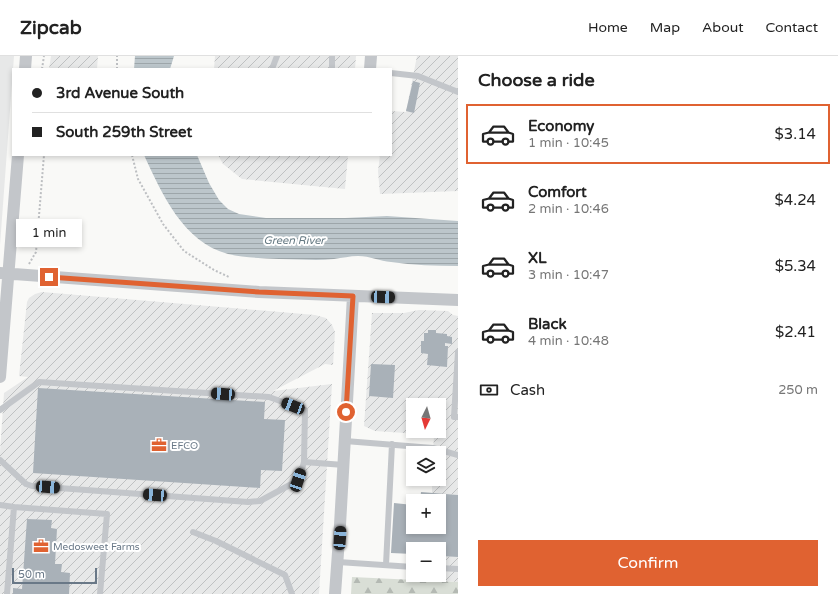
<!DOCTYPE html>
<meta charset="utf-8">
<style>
:root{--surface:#fff;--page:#f6f6f6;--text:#222;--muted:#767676;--line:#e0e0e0;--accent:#e06231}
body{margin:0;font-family:"Varela Round",sans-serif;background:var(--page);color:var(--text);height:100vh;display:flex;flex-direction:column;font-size:15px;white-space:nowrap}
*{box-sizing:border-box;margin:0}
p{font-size:13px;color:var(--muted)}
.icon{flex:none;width:22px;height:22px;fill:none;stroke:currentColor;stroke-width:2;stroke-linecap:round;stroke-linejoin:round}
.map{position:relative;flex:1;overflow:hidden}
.drawer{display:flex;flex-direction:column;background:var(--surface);width:380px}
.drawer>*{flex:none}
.banner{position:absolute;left:12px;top:12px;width:380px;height:88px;border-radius:0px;box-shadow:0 2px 6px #0003;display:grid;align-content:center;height:88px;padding:0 20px;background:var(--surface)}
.needle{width:26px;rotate:185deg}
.controls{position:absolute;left:406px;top:342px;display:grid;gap:8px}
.controls a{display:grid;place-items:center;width:40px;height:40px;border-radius:0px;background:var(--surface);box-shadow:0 2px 6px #0003;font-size:20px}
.scale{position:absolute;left:12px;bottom:10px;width:85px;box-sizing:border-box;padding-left:4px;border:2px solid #697887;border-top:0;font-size:11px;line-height:14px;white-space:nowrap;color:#697887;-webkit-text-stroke:3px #fff;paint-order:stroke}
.end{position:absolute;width:18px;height:18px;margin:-9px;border:5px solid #e06231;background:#fff;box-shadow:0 0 0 2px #fff}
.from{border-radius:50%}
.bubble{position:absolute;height:28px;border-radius:0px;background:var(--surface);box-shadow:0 2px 6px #0003;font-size:13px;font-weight:600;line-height:28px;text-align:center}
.car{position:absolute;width:12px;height:24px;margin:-12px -6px;border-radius:5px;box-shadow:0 0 3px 1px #0007;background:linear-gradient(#222 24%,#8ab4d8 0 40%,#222 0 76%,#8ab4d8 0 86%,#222 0)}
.banner b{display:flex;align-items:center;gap:14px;height:38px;font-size:15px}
.banner b+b{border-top:1px solid var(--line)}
.banner i{width:10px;height:10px;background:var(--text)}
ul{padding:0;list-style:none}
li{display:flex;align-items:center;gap:12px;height:60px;margin:0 8px 6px;padding:0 12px;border:2px solid transparent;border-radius:0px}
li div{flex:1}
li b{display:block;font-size:15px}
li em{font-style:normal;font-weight:600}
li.selected{border-color:var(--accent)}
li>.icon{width:36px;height:36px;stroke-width:1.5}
h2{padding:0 20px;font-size:18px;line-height:48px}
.pay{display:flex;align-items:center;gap:10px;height:44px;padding:0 20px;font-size:15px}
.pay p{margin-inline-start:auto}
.action{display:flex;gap:8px;margin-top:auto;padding:8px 20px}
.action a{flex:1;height:46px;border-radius:0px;background:var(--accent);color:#fff;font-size:16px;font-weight:600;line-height:46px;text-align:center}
header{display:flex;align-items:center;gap:24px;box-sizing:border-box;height:56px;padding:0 20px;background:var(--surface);border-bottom:1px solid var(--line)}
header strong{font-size:19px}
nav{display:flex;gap:22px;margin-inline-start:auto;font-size:14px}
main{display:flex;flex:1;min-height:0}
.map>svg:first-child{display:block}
.built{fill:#e7e8e8}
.industrial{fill:url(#industrial-furrows);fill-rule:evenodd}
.forest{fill:url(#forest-firs)}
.water{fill:url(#water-rules)}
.building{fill:#a9b1b8}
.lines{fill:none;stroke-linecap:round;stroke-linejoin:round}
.path{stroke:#bdbfc2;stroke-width:2;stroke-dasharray:2 2;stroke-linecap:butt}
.lane{stroke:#c3c6ca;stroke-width:6}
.street{stroke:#c3c6ca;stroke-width:12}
.route{stroke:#e06231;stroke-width:5}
.labels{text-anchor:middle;stroke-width:4;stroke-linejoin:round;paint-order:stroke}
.poi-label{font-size:10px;fill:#697887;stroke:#fff;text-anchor:start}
.water-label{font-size:11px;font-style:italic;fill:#657982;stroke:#fff}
</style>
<header>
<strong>Zipcab</strong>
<nav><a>Home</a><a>Map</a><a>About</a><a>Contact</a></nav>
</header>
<main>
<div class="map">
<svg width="458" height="538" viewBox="0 0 458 538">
<defs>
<pattern id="industrial-furrows" width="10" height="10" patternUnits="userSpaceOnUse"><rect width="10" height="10" fill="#e7e8e8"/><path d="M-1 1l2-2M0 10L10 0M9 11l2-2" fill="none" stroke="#bfc1c2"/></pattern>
<pattern id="forest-firs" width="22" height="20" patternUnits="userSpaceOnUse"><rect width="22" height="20" fill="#d9ded6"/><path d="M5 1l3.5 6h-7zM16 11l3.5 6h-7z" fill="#b4b9b3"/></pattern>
<pattern id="water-rules" width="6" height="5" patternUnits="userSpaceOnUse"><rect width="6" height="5" fill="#bcc6cb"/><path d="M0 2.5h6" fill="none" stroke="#9da6aa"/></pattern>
</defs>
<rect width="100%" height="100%" fill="#f9f9f7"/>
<!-- built -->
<path class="built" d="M0 0H14L0 189Z"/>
<!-- industrial -->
<path class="industrial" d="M51 0H98L97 13H49Z
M215 0H356L355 13H214Z
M417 0H458V135L380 138 378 115 380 99H391V55L406 56Z
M218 99H348L345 133 242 123 223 108Z
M42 236 315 259 326 262 332 269 335 276 333 309 325 308 273 335 332 328 319 538H0V396L4 337 28 321 19 320 27 246 29 242 35 238Z
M419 254 448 255 453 259 458 260V439L432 437V423H439V397H433L434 379 375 375 364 370 372 257H404ZM413 349H439V375H413Z
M413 498V519H439V500L458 501V526L411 523Z"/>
<!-- forest -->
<path class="forest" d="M352 521 458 526V538H351Z"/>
<!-- water -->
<path class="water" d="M135 0H174L170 13H134Z
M144 99H197L209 127 219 144 228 153 239 158 266 162H345L387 160 458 165V210C436 210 413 209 391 206 380 205 370 200 358 200 350 200 342 202 334 203 316 205 298 203 279 203 262 202 245 202 228 198 183 186 162 138 144 99Z"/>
<!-- building -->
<path class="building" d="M413 25 420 27 414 57 406 55Z
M428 274H436V277L447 278V280L452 281V288L445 287V290H448L447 311 427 309 428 298 421 297V285H424V277H428Z
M371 308 395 309 393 342 369 340Z
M38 332 265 346 264 363 285 364 282 415 261 414 260 432 33 417Z
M421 436 458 439V501L439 500V493H413V498L391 497 394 447 413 449V471H439V445H420Z
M27 463 52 464 51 472 57 473 55 508H62L61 516 70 517 69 538H13V532L22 533Z"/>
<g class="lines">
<!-- path -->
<path class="path" d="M42 13 44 0
M117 13V0
M132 99 138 123 163 168 184 195 214 214 229 221
M29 208 36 196 44 99"/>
<!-- lane -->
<path class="lane" d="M272 13 277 0
M332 13V0
M391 17 418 20 458 36
M458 296 454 361H458
M0 354 39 326 269 341 305 354 304 406
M345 385 433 392 458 399
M0 404 26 428 32 430 248 446 260 445 299 424 304 406 344 409
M0 449 14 451 7 538
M14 451 107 458 100 538
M193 476 216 485 285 519 292 538
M338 506 413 511
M386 509 392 388
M439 512 458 513"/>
<!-- street -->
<path class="street" d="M25 13 26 0
M370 13 371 0
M0 217 259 236 458 244
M0 321 18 99
M335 538 340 469 353 240"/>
</g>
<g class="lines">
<!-- route -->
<path class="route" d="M49 221 259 236 353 240 346 356"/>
</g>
<!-- icons -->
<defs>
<g id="office-bare" transform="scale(1.2)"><path d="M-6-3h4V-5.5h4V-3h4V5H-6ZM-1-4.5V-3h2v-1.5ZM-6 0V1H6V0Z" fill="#e06231" stroke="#fff" stroke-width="2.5" paint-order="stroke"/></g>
</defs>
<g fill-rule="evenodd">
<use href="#office-bare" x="159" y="389"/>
<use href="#office-bare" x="41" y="490"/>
</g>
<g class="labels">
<!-- poi labels -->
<g class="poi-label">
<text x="171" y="393">EFCO</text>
<text x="53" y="494">Medosweet Farms</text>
</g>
<!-- water labels -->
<g class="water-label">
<text x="294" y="188">Green River</text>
</g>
</g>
</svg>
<div class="controls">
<a><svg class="needle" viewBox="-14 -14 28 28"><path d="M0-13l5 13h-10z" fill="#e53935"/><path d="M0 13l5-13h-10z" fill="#767676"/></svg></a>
<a><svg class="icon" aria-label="layers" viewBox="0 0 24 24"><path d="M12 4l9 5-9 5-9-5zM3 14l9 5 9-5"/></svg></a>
<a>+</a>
<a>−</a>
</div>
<div class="scale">50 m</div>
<i class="end from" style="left:346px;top:356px"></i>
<i class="end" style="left:49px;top:221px"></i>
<div class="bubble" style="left:16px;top:163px;width:66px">1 min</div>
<i class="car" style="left:383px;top:241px;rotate:92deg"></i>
<i class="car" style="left:223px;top:338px;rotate:274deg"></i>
<i class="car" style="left:293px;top:350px;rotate:291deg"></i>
<i class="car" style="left:298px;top:424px;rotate:18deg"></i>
<i class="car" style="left:48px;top:431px;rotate:94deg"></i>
<i class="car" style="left:155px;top:439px;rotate:274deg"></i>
<i class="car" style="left:340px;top:482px;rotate:4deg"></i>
<div class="banner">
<b><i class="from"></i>3rd Avenue South</b>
<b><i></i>South 259th Street</b>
</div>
</div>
<section class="drawer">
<h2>Choose a ride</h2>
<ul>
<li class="selected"><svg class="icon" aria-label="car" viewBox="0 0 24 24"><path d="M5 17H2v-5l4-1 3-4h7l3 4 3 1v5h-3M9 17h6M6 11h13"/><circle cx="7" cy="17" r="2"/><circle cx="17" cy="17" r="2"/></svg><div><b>Economy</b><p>1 min · 10:45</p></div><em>$3.14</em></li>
<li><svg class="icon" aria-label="car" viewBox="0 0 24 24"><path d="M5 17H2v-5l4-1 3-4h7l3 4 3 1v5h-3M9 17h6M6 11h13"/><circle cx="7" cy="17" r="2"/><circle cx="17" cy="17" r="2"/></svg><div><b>Comfort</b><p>2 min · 10:46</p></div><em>$4.24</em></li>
<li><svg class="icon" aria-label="car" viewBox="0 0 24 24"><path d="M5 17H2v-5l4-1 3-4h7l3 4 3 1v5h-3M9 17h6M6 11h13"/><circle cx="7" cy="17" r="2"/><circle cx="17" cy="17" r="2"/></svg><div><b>XL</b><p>3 min · 10:47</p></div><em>$5.34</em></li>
<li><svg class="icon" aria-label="car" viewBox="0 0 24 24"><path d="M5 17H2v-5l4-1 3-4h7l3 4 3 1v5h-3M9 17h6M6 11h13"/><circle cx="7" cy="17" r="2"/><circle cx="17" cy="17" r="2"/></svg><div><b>Black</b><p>4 min · 10:48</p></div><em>$2.41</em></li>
</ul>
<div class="pay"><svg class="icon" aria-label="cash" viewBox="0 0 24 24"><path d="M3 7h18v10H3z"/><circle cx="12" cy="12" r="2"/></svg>Cash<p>250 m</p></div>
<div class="action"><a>Confirm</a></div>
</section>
</main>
